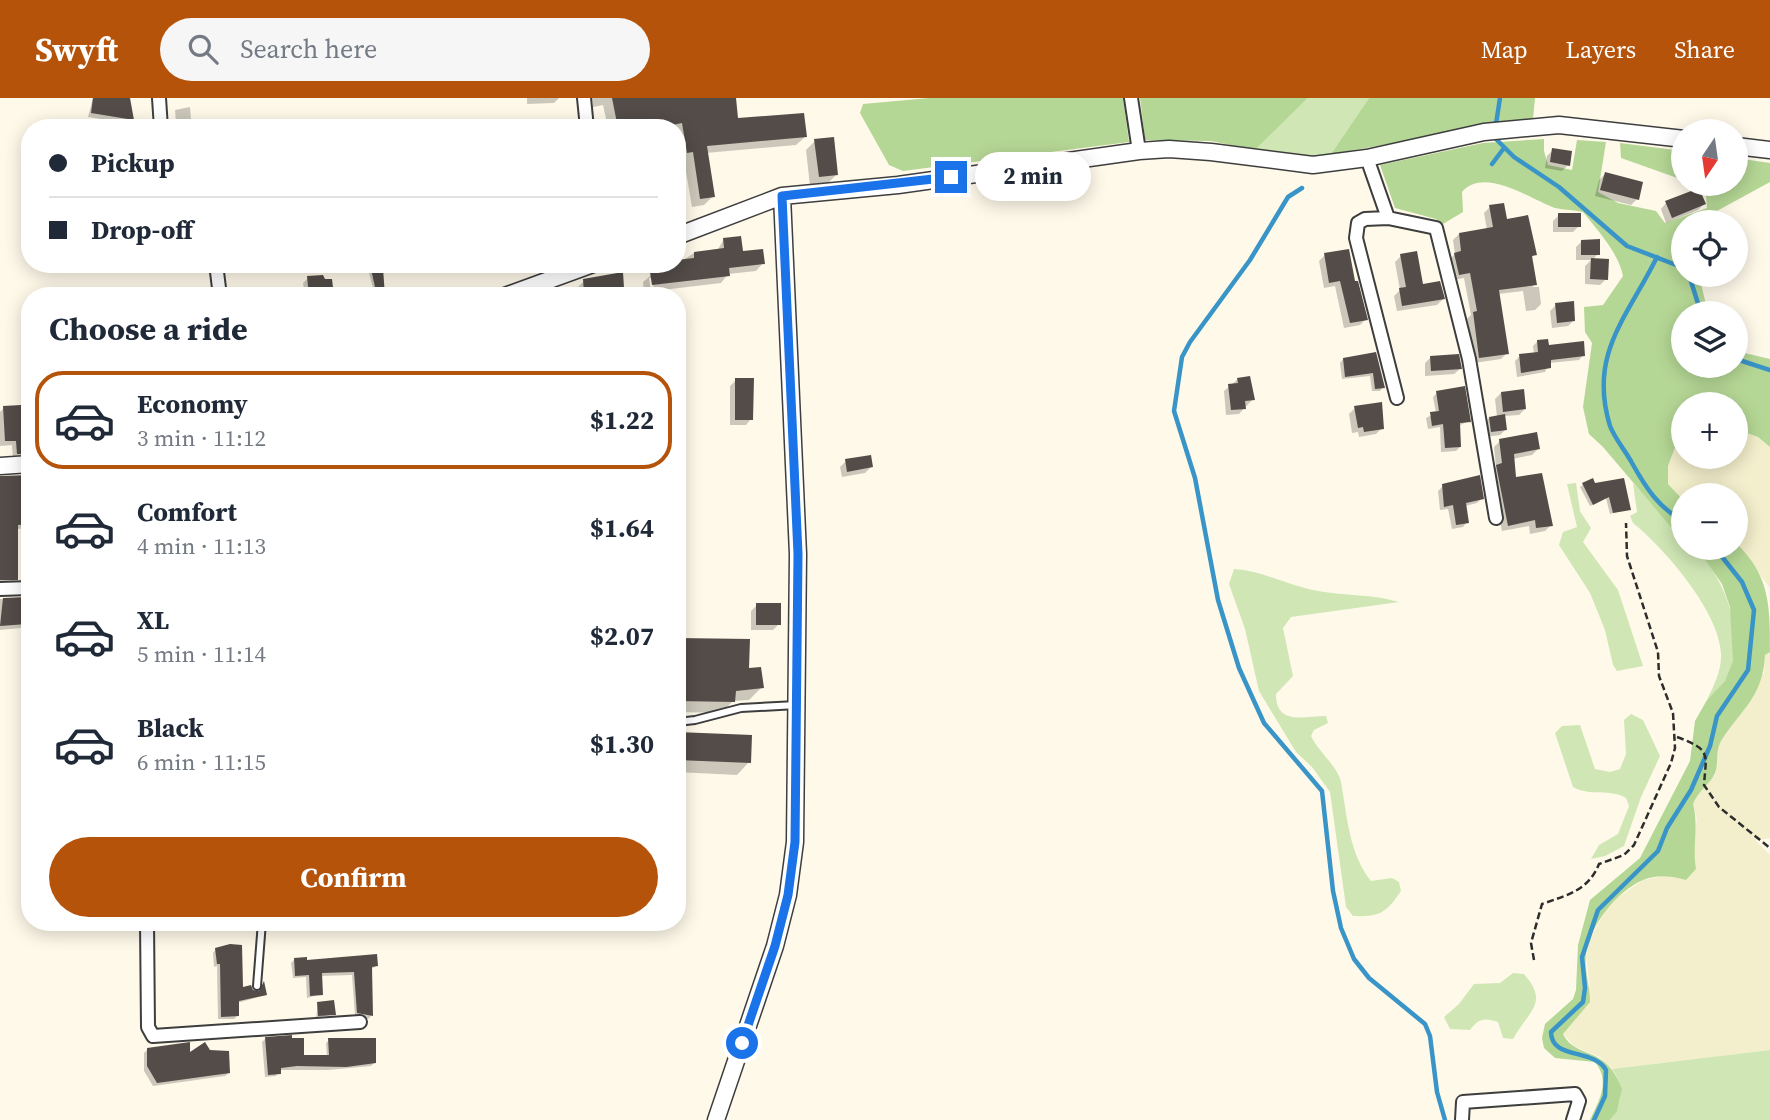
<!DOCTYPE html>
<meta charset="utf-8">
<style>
:root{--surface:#fff;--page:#f6f6f7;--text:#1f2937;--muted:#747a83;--line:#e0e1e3;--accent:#b45309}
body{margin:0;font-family:"Source Serif 4",serif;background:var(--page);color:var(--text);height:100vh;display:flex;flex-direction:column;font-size:26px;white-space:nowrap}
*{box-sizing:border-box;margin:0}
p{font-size:23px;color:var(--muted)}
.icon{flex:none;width:38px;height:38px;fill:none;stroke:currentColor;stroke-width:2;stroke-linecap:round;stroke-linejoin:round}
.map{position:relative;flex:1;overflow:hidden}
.drawer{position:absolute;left:21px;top:189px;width:665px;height:644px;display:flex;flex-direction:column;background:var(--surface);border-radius:28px;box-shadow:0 4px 18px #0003}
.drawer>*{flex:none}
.hud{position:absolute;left:21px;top:21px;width:665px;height:154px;border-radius:28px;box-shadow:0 4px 18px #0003;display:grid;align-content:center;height:154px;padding:0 28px;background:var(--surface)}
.needle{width:46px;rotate:193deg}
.controls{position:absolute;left:1671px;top:21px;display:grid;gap:14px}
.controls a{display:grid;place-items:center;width:77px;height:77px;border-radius:50%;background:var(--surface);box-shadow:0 4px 18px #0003;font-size:35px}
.end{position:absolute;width:32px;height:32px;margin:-16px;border:9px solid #1a73e8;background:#fff;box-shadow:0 0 0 4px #fff}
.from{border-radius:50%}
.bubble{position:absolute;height:49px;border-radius:24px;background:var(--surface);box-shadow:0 4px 18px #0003;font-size:23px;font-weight:700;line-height:49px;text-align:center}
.hud b{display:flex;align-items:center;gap:24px;height:66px;font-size:26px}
.hud b+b{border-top:2px solid var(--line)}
.hud i{width:18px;height:18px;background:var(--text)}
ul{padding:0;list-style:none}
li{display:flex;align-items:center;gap:21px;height:98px;margin:0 14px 10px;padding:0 14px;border:4px solid transparent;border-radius:28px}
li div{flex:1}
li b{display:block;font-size:26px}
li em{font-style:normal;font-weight:700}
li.active{border-color:var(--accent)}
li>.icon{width:63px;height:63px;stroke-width:1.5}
h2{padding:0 28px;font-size:32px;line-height:84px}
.primary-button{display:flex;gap:14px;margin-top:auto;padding:14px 28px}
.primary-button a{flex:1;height:80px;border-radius:42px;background:var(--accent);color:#fff;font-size:28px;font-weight:700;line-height:80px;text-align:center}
header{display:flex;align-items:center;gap:42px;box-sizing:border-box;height:98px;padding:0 35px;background:var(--accent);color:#fff}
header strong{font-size:33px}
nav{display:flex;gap:38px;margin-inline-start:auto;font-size:24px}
.search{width:490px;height:63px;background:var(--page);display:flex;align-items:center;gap:18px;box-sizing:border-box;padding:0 24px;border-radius:38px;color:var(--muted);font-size:26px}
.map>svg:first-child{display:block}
.farmland{fill:#f3eecb}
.green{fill:#d0e7b5}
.forest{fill:#b5d795}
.shadow{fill:#0003}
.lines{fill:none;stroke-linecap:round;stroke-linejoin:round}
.stream{stroke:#3994c8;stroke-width:4.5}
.building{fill:#534c48}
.service-casing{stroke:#3e3e3e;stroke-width:10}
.minor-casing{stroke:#3e3e3e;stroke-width:16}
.tertiary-casing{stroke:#3e3e3e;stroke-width:19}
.path{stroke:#2d2d2d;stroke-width:2.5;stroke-dasharray:7 3.5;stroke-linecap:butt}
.service{stroke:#fff;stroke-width:6}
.minor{stroke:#fff;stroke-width:12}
.tertiary{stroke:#fff;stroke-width:16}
.route{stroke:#1a73e8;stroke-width:9}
</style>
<header>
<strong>Swyft</strong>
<div class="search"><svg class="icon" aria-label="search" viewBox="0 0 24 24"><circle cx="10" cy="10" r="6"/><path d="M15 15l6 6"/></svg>Search here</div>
<nav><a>Map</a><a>Layers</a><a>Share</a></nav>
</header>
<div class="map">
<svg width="1770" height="1022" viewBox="0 0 1770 1022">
<rect width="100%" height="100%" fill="#fef9e9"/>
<!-- farmland -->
<path class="farmland" d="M1736 331 1758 339 1770 349V490L1736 445V397H1684L1683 402 1668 386V368L1677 344 1683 341 1684 359H1736Z
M1770 554V740L1755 742 1770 757V952L1612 971 1600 959 1574 948 1563 935 1590 888 1586 857 1589 843 1609 806 1643 782 1668 777 1686 782 1696 771 1692 751 1697 721 1693 706 1698 693 1715 677 1718 647 1764 575 1765 557Z"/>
<!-- green -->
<path class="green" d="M1308 0H1369L1331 56 1306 59 1255 52Z
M1576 385 1580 413 1591 430 1583 444 1618 492 1643 568 1617 573 1613 567 1605 532 1590 495 1559 447 1563 434 1577 429 1567 386Z
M1633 385 1683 439 1684 450H1697C1724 483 1750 539 1726 582 1722 589 1713 596 1707 602 1714 587 1722 572 1721 555 1719 513 1664 450 1633 425L1630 418 1637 414Z
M1234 471C1264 473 1289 488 1318 493 1345 498 1372 496 1399 504L1291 519 1283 530 1293 578 1276 596C1276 628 1304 618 1326 618L1328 625 1314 632 1311 638C1318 653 1338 669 1341 684 1347 717 1349 756 1371 783L1392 780 1399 784 1401 793C1386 815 1380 819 1353 818L1346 809 1330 694 1312 669 1296 654 1259 593 1245 531 1229 486Z
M1631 616 1643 622 1660 658 1641 699 1624 748 1605 758 1591 761 1599 747 1618 736 1629 708 1626 700C1609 690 1591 699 1573 689L1555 635 1562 628 1580 627 1595 671 1610 674 1620 671 1626 656 1624 622Z
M1513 875 1524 876C1550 906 1528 913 1513 941L1503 940 1498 924C1484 919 1478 921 1470 932L1450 931 1444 919 1459 906 1474 886 1500 885Z
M1770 952V1022H1610C1622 1006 1625 988 1612 971Z"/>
<!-- forest -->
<path class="forest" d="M929 0H1123L1129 44 903 73 889 67 860 15 863 6Z
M1140 0H1308L1255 52 1211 43 1145 42Z
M1369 0H1535L1533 21 1331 56Z
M1544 41V53L1548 67 1572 72 1577 42 1606 44 1598 94 1618 105 1656 113 1665 125 1707 110 1705 86H1736V60L1770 65V84L1715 114 1709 124H1684V177H1699L1708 215H1684V268H1736V253L1770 261V349L1758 339 1736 331V306H1684L1683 341 1677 344 1668 368V386L1683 402V439L1671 429 1603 349 1589 336 1583 309 1592 245 1585 234 1584 209 1603 207 1623 178C1618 154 1598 133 1583 114 1574 112 1564 112 1555 110 1532 102 1484 68 1462 94L1463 114 1443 126 1436 121 1395 110 1380 67 1483 45Z
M1620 45 1683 53V82L1621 60Z
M1736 445C1770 478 1770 507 1770 554L1765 557C1763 599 1742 610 1721 643 1715 653 1719 665 1715 675 1711 685 1698 693 1693 706 1699 728 1692 748 1696 771L1686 782C1672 778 1657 776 1643 782 1617 793 1590 827 1586 856 1584 871 1590 888 1590 904L1563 936C1576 962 1606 946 1622 991L1617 1013 1610 1022H1590C1599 1002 1611 984 1595 964L1555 960 1544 950 1542 940 1545 926 1573 901 1576 892 1578 847 1590 802 1640 760 1690 663 1695 623 1707 602 1725 583 1733 563 1730 509 1722 486 1697 450H1736Z"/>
<!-- shadow -->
<path class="shadow" d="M93 0H129L133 26 129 29 102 30 101 21 88 19Z
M527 0H559L554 5 527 6Z
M592 0H734L737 22 805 39 796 47 706 55 713 98 704 107 692 109 684 62H679L677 30H608L603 7 593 9Z
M190 9 191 21 176 25 175 12Z
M815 43 836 77 827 86 810 88 806 52Z
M1553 52 1568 67 1562 73 1545 70 1547 58Z
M1605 76 1637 101 1631 107 1595 98 1599 82Z
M1666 105 1704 106 1698 112 1666 125 1661 111Z
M1490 109 1535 156 1530 161 1535 186 1532 189H1539L1541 206 1535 212 1526 213 1523 193 1498 196 1507 255 1501 261 1474 265 1467 221 1471 217 1464 180 1453 182 1449 162 1455 156 1453 142 1459 136 1487 132 1484 115Z
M1559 117 1579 128 1573 134H1553V123Z
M724 141 742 155 763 165 756 173 728 176 721 185 654 193 652 180H649L651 193 644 194 643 184 665 166H677L694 155 717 153Z
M1582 143 1598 156 1592 162 1606 181 1600 187 1585 186V168L1591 162H1576V149Z
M1325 157 1366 221 1360 227 1344 230 1335 188 1324 190 1319 163Z
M1401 158 1421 188 1443 201 1437 207 1397 213 1394 198 1400 192 1395 164Z
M372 172 384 196 388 194 389 198H375L369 175Z
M308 180 333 198H305L303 185Z
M584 183 623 189 617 195 578 198V189Z
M1556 207 1574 222 1568 228 1552 230 1550 213Z
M1538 243 1547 249 1583 257 1579 262 1549 265 1545 274 1517 279 1515 263 1520 258 1534 256 1533 248Z
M1375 256 1383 289 1380 293H1372L1370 278 1342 281 1340 265 1343 261Z
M1431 259 1460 271 1454 276 1425 278V265Z
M1238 281 1253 301 1239 316 1226 317 1224 293Z
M736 282 751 321 746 327H730V288Z
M1437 295 1469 323 1458 328 1460 349 1456 353 1441 354 1440 329 1428 331 1426 320 1436 315 1433 299Z
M1501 295 1525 311 1519 317 1504 318 1506 331 1500 337 1485 339 1483 326 1489 320 1497 319 1495 301Z
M19 309 23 325H30V363L13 361 12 347 0 348V314L4 310Z
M1355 310 1382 330 1376 336 1359 339 1358 334 1352 335 1349 316Z
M1500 343 1538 351 1532 357 1512 361 1515 381 1551 427 1545 433 1530 436 1529 428 1502 433 1490 375 1496 369 1494 349Z
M846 363 871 369 865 375 842 379 840 369Z
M30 377V430L16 431V481L11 486 0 487V380Z
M1583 387H1594L1629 411 1610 416 1606 400 1590 408 1580 389Z
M1443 388 1482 400 1477 405 1465 408 1467 424 1463 429 1452 431 1448 411 1440 412 1438 393Z
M0 501H24L25 523H30V568H23L21 530 0 532Z
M757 507 779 526 773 532H751V513Z
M677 542 748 572 762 589 749 602 733 603 721 615 677 614Z
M677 635 749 664 737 677 677 674Z
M216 851 241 892 258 895 261 889 266 897 237 905V918L234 921H218L217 868 214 869 213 855Z
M295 861 376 868 370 872 371 918 368 921 355 918 352 877 320 878 321 896 307 900 306 879 293 880 291 865Z
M318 905 334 916 316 920Z
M265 941 303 959H327L326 945 329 942 374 965 371 968 328 972H279L276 978 265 979 262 944Z
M148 951 188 957 229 975 225 978 153 988 144 973V955Z"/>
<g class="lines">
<!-- stream -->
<path class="stream" d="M1500 0 1494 39 1514 59 1559 89 1627 148 1684 170
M1492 66 1504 50
M1302 90 1288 99 1250 162 1190 244 1182 259 1174 313 1195 380 1218 502 1239 570 1264 625 1322 693 1333 793 1341 830 1354 861 1369 880 1425 926 1430 938 1437 994 1445 1022
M1657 159C1627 220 1588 256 1610 328 1615 341 1625 352 1632 365 1646 390 1658 409 1684 424
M1689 177 1701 215
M1736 261 1770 272
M1594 1022 1605 998 1606 972C1594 950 1551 962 1551 934L1583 904 1585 890 1582 859 1598 812 1658 753 1667 730 1691 692 1710 648 1717 618 1748 572 1754 512 1742 484 1715 450"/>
</g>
<!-- building -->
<path class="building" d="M93 0H130L134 22 91 15Z
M612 0H736L738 20 804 15 807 39 707 48 715 99 700 101 693 54 687 55 682 25 658 30H618Z
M834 39 838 77 819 79 814 41Z
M1552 50 1572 53 1570 68 1550 64Z
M1605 74 1643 84 1639 102 1600 92Z
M1699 90 1706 106 1672 120 1665 103Z
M1504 105 1507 121 1528 117 1537 157 1532 158 1537 187 1499 192 1509 256 1479 260 1473 214 1477 213 1470 175 1459 177 1454 155 1461 153 1459 135 1493 129 1489 107Z
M1558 115H1581V129H1558Z
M741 138 743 153 763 151 765 166 729 170 730 178 652 187 650 174 666 172 665 166H677V162L694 160V154L724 150 723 140Z
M1600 141V157H1581V142Z
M1349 151 1355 183H1358L1368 222 1350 225 1340 183 1329 185 1324 155Z
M1417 153 1423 186 1440 183 1445 201 1402 208 1399 190 1406 189 1400 156Z
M1591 160 1609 161 1608 182 1590 181Z
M383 170 385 198H377L371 171Z
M623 174 624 190 584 195 583 181Z
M323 177 325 181H332L334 198H309L307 178Z
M1574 203 1575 223 1557 225 1555 205Z
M1548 241 1549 247 1584 243 1585 258 1551 262V270L1521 275 1519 256 1538 254 1537 242Z
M1376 254 1385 290 1375 291 1373 275 1345 279 1343 260Z
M1459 256 1462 271 1431 273 1430 258Z
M1250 278 1255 302 1245 303 1246 311 1231 312 1228 286 1238 285 1237 280Z
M735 280H754L753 322H735Z
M1465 288 1471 324 1460 325 1461 349 1445 350 1443 326 1432 328 1430 314 1439 313 1436 293Z
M1524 291 1526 311 1503 314 1501 294Z
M1382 304 1384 331 1364 334 1363 329 1358 330 1354 308Z
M21 307V320L30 323V356H17L16 343H5L3 308Z
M1505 316 1507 332 1491 334 1489 319Z
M1537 334 1540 351 1514 356 1516 379 1542 375 1553 428 1536 430 1535 422 1508 428 1496 367 1502 365 1499 341Z
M871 357 873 369 847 374 845 361Z
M30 377V426L18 427V482H0V378Z
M1480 377 1484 401 1466 405 1469 425 1456 427 1453 407 1444 409 1442 386Z
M1593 380 1595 385 1624 380 1631 412 1613 415 1609 399 1593 407 1582 385Z
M26 499 27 526 0 528 3 500Z
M756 505H781V527H756Z
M677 540 750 541 749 570 761 569 764 590 736 593 735 604 677 603Z
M677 634 752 637 751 665 677 662Z
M230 846 242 847 243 889 251 887 253 892 259 893 264 883 267 897 239 903V918L221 919 220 866H217L215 850Z
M377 856 378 868 372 869 373 918 357 915 354 874 322 875 323 897 310 898 309 877 295 878 294 860 307 859V862Z
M334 902 336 917 318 918 317 904Z
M292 937V940H304V957H329L328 940H376V965L346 969 297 968 281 970V976L268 977 265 939Z
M190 944V954L205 944 210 952 229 953 230 975 157 985 147 968V950Z"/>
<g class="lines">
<!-- service casing -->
<g class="service-casing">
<path id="service" d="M677 624 695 622 741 610 797 607
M257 888 262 824"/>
</g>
<!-- minor casing -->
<g class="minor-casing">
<path id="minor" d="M159 0 161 30
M584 0 587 30
M1131 0 1139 53
M1367 60 1388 120 1436 130 1469 261 1496 420
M1388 120 1365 121 1358 125 1356 140 1397 300
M216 166 220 198
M0 491 30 490
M147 824 148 929 153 938 360 924
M1462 1022 1463 1004 1575 996 1579 1003 1573 1022"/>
</g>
<!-- tertiary casing -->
<g class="tertiary-casing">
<path id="tertiary" d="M1736 48 1770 52
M677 138 782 98 898 87 1139 53 1169 51 1211 54 1313 67 1367 60 1484 34 1559 27 1684 41
M505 198 593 166
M0 368 30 366
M716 1022 775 848 788 797 795 744 798 456 782 98"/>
</g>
<!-- path -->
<path class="path" d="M1677 639C1712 652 1706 656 1704 687L1719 709 1770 750
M1534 862 1531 845 1542 806C1567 797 1588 793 1599 766L1624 757 1634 747 1671 665 1675 650 1673 615 1659 578 1658 554 1627 458 1626 425"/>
<!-- service -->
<use href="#service" class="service"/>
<!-- minor -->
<use href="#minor" class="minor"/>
<!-- tertiary -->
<use href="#tertiary" class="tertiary"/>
</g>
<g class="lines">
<!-- route -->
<path class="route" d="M742 945 775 848 788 797 795 744 798 456 782 98 951 79"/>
</g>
</svg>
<div class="controls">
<a><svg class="needle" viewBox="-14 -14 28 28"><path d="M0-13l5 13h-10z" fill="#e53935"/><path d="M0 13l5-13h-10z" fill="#747a83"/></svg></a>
<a><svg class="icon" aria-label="locate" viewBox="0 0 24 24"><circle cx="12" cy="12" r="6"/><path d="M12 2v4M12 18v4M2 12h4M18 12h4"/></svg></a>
<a><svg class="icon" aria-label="layers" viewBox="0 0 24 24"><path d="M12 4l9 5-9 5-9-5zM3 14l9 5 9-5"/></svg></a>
<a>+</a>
<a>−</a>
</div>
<i class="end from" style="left:742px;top:945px"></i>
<i class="end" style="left:951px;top:79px"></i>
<div class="bubble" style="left:975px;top:54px;width:116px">2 min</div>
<div class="hud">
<b><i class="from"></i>Pickup</b>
<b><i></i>Drop-off</b>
</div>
<section class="drawer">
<h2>Choose a ride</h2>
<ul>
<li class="active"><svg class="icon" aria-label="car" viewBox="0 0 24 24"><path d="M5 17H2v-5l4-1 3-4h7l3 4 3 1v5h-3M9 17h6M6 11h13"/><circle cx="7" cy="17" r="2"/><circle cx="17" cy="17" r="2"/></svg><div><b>Economy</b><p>3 min · 11:12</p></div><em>$1.22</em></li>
<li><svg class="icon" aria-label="car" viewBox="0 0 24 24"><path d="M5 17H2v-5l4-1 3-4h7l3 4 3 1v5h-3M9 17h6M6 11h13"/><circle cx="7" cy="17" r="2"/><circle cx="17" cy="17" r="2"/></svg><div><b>Comfort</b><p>4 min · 11:13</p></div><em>$1.64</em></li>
<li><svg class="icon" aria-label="car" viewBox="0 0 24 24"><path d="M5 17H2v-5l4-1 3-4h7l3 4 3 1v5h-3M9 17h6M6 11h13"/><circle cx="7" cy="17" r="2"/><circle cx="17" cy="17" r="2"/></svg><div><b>XL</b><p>5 min · 11:14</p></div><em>$2.07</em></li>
<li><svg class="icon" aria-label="car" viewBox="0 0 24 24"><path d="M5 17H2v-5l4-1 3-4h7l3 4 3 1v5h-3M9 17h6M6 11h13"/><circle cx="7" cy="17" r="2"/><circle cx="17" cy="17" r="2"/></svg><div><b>Black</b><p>6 min · 11:15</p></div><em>$1.30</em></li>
</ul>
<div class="primary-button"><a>Confirm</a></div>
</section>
</div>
